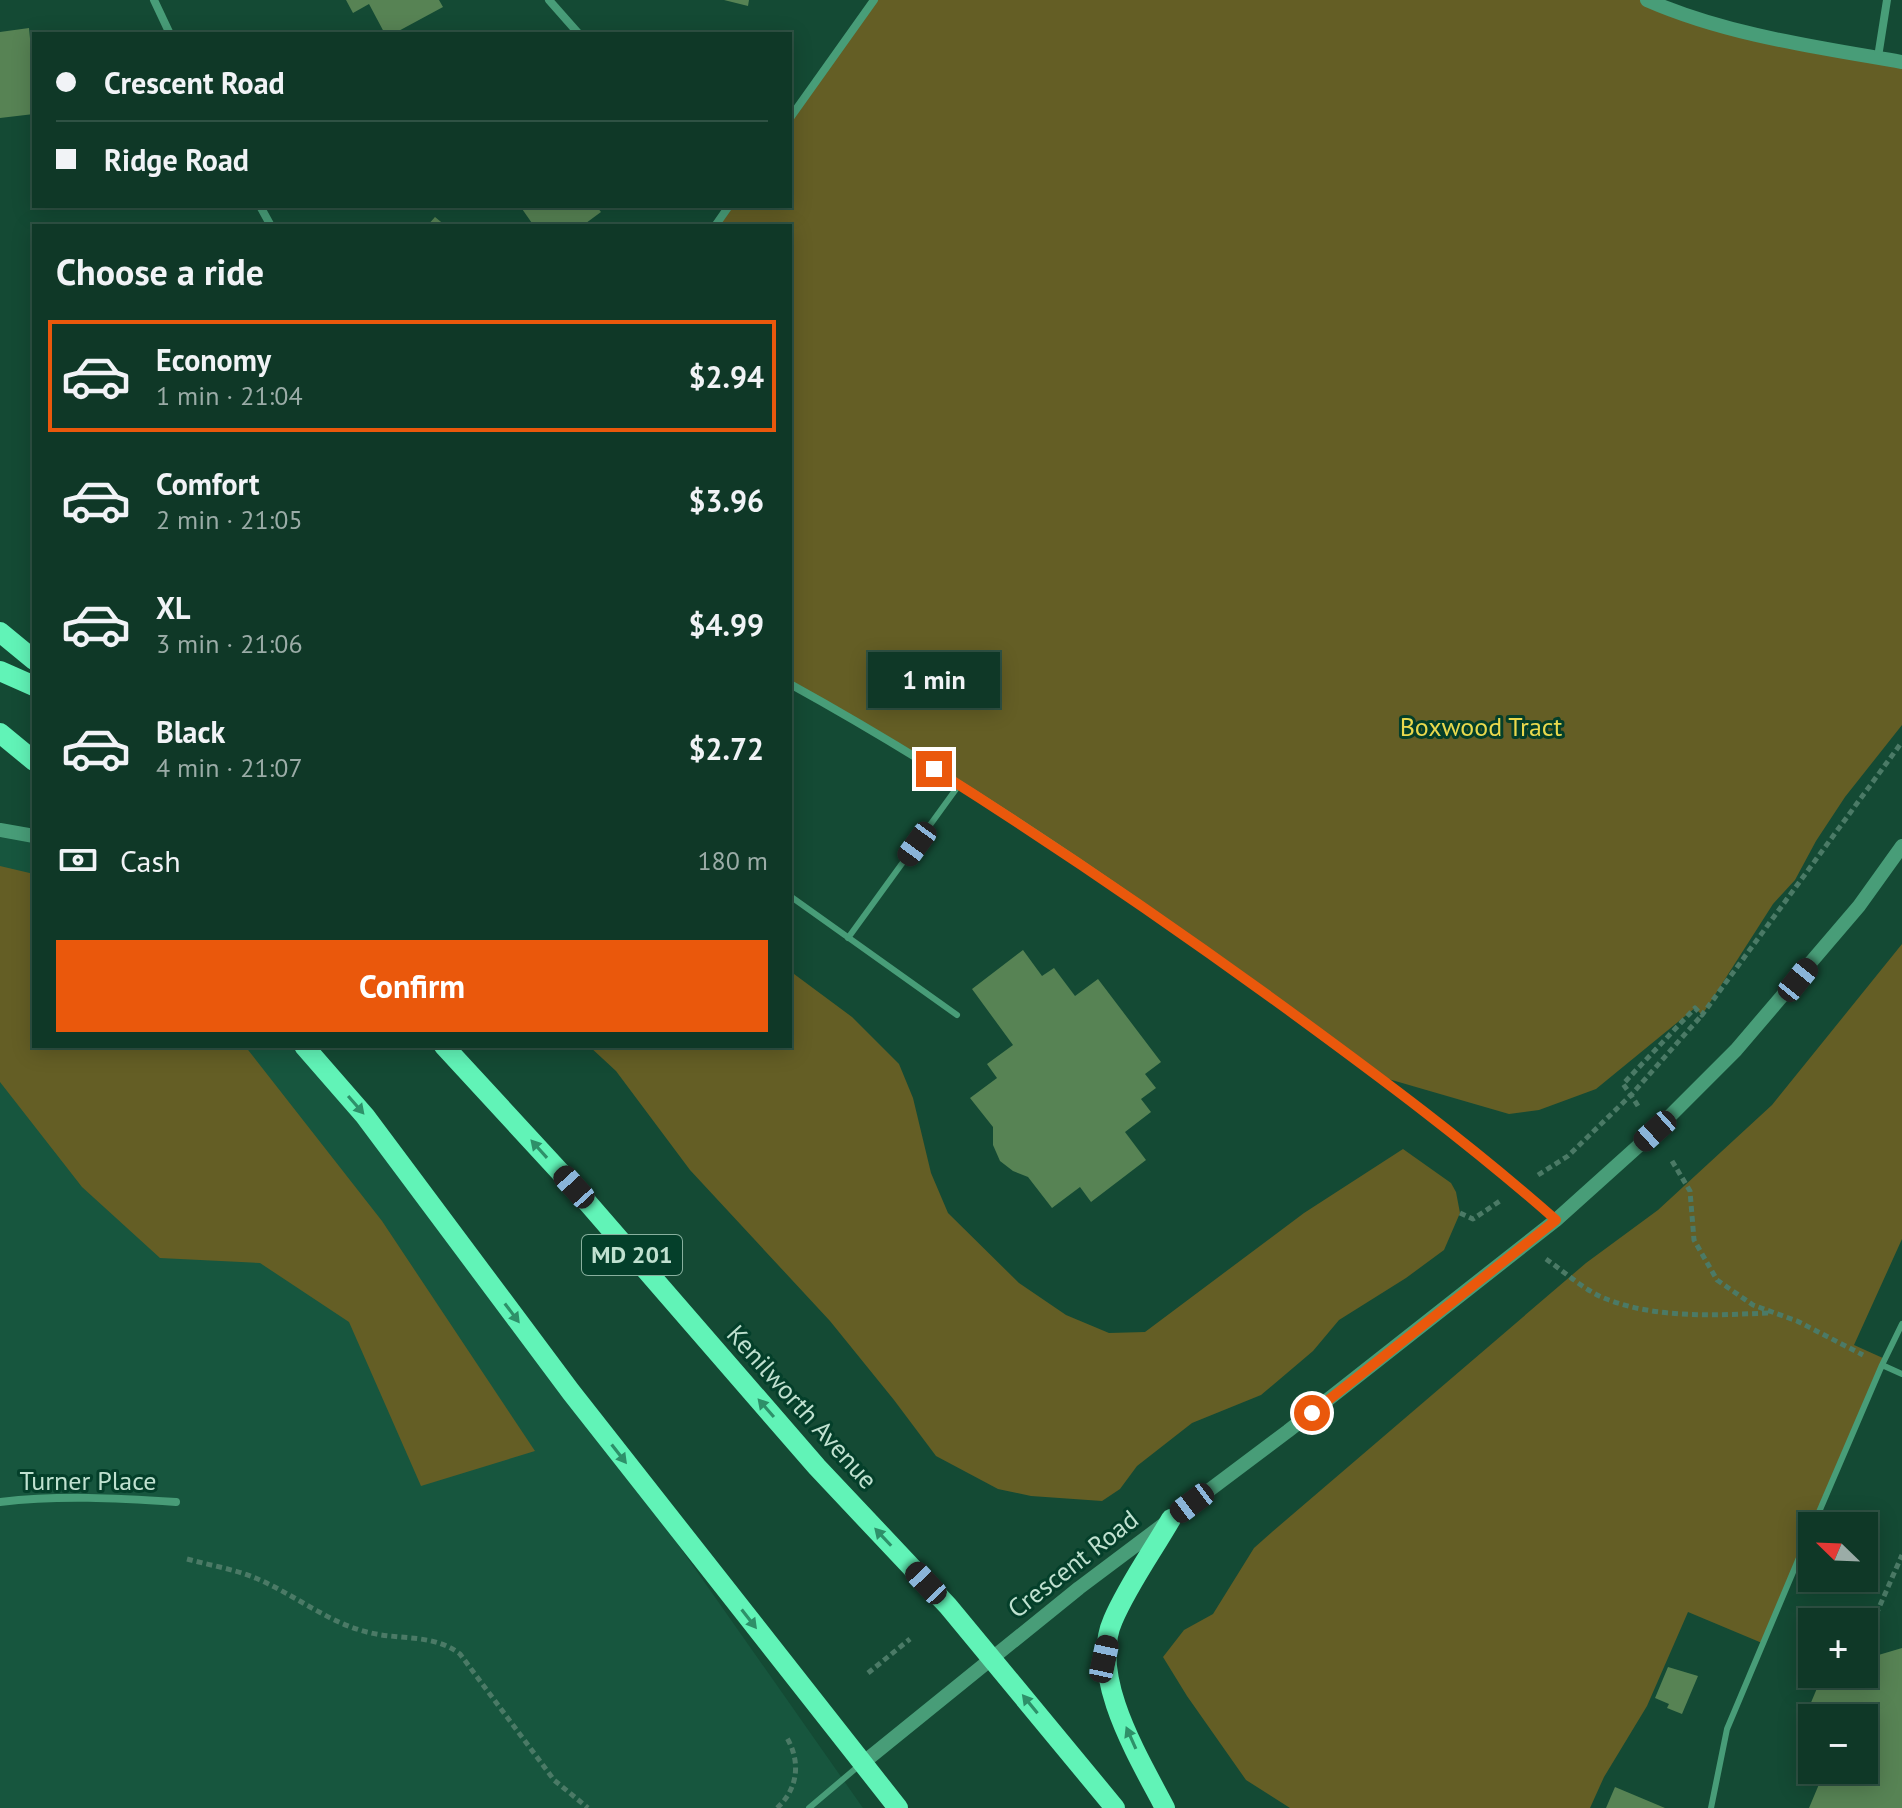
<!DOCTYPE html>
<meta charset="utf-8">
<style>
:root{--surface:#0f3827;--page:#1d4333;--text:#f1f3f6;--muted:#9baca7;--line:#2f5244;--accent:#ea580c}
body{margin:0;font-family:"PT Sans",sans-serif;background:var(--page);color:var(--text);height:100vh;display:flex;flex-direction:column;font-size:30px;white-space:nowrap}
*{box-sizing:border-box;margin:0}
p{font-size:26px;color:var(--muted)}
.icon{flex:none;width:44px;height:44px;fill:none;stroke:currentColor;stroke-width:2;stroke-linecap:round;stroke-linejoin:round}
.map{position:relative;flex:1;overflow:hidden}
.sheet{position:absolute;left:32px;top:224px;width:760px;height:824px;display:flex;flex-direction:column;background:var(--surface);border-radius:0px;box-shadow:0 4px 20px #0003,0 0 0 2px var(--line)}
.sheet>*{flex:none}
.hud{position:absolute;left:32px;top:32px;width:760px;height:176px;border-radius:0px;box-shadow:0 4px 20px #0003,0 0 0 2px var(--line);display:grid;align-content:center;height:176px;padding:0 24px;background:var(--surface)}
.needle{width:52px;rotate:293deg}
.fabs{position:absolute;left:1798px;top:1512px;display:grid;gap:16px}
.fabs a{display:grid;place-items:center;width:80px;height:80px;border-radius:0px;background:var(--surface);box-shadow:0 4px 20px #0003,0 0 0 2px var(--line);font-size:40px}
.end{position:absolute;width:36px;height:36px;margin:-18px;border:10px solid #ea580c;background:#fff;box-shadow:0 0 0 4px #fff}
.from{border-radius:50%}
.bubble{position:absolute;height:56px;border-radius:0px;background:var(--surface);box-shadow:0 4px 20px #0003,0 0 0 2px var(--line);font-size:26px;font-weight:700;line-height:56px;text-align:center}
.car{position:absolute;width:24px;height:48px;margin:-24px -12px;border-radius:10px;box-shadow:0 0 6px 2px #0007;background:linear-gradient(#222 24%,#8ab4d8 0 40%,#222 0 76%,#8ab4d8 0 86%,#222 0)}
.hud b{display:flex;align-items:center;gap:28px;height:76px;font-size:30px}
.hud b+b{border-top:2px solid var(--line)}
.hud i{width:20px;height:20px;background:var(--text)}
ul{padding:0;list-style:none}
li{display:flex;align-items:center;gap:24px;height:112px;margin:0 16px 12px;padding:0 8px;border:4px solid transparent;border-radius:0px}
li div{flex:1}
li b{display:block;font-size:30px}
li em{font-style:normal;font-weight:700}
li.on{border-color:var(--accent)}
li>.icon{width:72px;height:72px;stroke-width:1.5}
h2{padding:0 24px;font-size:36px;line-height:96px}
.pay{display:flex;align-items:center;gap:20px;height:88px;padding:0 24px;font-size:30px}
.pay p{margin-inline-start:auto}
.cta{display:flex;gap:16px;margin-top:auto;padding:16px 24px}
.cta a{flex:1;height:92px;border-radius:0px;background:var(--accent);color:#fff;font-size:32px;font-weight:700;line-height:92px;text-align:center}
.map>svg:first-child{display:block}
.built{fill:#17563e}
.green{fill:#645e25}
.building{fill:#578354}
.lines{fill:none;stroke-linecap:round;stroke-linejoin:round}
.path{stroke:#4b7a66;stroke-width:5;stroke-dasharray:6 4;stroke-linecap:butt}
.service{stroke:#489d78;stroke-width:6}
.minor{stroke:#489d78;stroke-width:8}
.tertiary{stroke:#489d78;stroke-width:14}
.primary{stroke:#61f3b7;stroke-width:20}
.oneway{fill:#2e9069}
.route{stroke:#ea580c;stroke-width:10}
.labels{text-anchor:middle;stroke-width:6;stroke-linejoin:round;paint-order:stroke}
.shield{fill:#043f2a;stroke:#88b09e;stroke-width:2}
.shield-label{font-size:24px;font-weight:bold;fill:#c0e1d0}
.park-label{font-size:26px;fill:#e9d94d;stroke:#043f2a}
.street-label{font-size:26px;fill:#c0e1d0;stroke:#043f2a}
</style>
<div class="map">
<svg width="1902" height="1808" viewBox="0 0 1902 1808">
<rect width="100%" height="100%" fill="#144a34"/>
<!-- built -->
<path class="built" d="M0 830 34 836V1046H304L571 1392 863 1808H0Z"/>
<!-- green -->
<path class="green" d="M874 0H1647L1682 15 1902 62V725L1845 797 1816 841 1795 880 1773 904 1702 1015 1695 1008 1596 1089 1539 1110 1509 1114 1378 1076 1211 954 959 785 790 684V226H715L729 206H790V118Z
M0 866 34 874V1046H245L382 1221 535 1451 421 1486 349 1322 260 1263 160 1258 82 1187 0 1082Z
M1902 944V1239L1854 1345 1885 1359 1762 1643 1688 1612 1647 1706 1604 1777 1590 1808H1290L1246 1780 1187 1696 1163 1657 1184 1630 1213 1614 1254 1548 1272 1532 1586 1263 1658 1210 1772 1105Z
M790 971 852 1017 899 1064 913 1098 931 1173 948 1213 1019 1283 1066 1315 1109 1333 1145 1332 1304 1213 1403 1149 1451 1183 1456 1192 1460 1213 1444 1250 1406 1278 1339 1320 1313 1351 1261 1395 1192 1423 1137 1466 1120 1489 1102 1501 1031 1496 998 1489 936 1456 894 1400 830 1321 690 1170 616 1071 589 1046H790Z"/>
<!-- building -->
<path class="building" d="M346 0H439L443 7 393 34H385L369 4 353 13Z
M724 0H749L748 6Z
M29 28 31 49 34 48V114L0 118V32Z
M520 206H596L601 212 582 226H534Z
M435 217 446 226H427Z
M1023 950 1042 976 1054 968 1075 996 1098 979 1161 1062 1145 1074 1156 1088 1141 1099 1151 1112 1125 1132 1146 1160 1091 1202 1080 1187 1052 1208 1028 1177 1013 1171 1000 1161 993 1145V1127L970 1098 997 1078 987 1064 1013 1045 972 989Z
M1902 1648V1808H1809L1825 1770H1864V1718H1821L1807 1712 1823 1674H1864L1865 1659Z
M1668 1667 1698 1676 1682 1714 1667 1708 1669 1704 1655 1698Z
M1615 1787 1665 1808H1606Z"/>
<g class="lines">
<!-- path -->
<path class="path" d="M1638 1106 1631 1095 1702 1015
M1672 1161 1690 1191 1694 1240 1717 1280 1753 1305 1797 1321 1863 1355
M1538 1175 1568 1156 1631 1095 1623 1084 1695 1008 1702 1015 1902 742
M1460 1213 1473 1219 1500 1201
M1546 1259C1566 1273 1586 1292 1609 1300 1660 1319 1717 1315 1770 1313
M187 1559C209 1565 233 1569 253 1577 293 1593 329 1624 371 1633 402 1640 434 1634 460 1654L554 1780 588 1808
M1864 1642 1902 1555
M868 1673 910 1639
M777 1808C798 1789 801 1762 787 1738"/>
<!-- service -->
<path class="service" d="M790 896 957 1015
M848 938 959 785
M1882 1365 1902 1374
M1813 1526 1882 1365 1902 1324
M809 1808 861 1764
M1711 1808 1727 1729 1812 1527"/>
<!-- minor -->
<path class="minor" d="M154 0 170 34
M549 0 579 34
M1878 57 1887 0
M790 118 874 0
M260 206 271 226
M715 226 729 206
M790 684C955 775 1111 882 1263 992 1363 1065 1463 1138 1556 1220
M0 1502C60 1495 116 1498 176 1502"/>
<!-- tertiary -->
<path class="tertiary" d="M1647 0C1727 35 1816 47 1902 62
M0 830 34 836
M864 1762 1079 1588 1288 1431 1556 1220 1655 1131 1736 1050 1859 906 1902 846"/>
<!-- primary -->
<path class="primary" d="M0 632 34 660
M0 671 34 686
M0 733 34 761
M304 1046 365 1116 571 1392 898 1808
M444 1046 574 1187 817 1467 948 1606 1115 1808
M1165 1808C1139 1758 1088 1676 1113 1620 1128 1585 1152 1552 1171 1519"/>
</g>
<!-- one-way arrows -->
<defs><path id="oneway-solid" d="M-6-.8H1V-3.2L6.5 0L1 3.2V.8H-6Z" transform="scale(2)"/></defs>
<g class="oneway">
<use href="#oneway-solid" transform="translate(356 1105) rotate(49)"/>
<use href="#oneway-solid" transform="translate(539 1149) rotate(-132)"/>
<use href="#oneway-solid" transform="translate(512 1313) rotate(53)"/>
<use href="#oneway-solid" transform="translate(766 1408) rotate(-131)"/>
<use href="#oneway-solid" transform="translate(619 1454) rotate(52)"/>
<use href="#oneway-solid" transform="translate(883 1537) rotate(-133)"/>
<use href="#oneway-solid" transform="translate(749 1619) rotate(52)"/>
<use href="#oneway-solid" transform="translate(1030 1704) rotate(-129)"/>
<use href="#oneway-solid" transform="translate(1131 1738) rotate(-114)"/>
</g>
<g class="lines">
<!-- route -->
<path class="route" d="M934 769C1053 844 1170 924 1284 1007 1377 1075 1470 1144 1556 1220L1312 1413"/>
</g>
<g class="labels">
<!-- shield labels -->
<rect class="shield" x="582" y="1235" width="100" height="40" rx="6"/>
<g class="shield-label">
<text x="632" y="1263">MD 201</text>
</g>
<!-- park labels -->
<g class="park-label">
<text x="1481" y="736">Boxwood Tract</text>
</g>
<!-- street labels -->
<g class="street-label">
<text transform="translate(802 1407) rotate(48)" y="9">Kenilworth Avenue</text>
<text x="88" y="1490">Turner Place</text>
<text transform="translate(1073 1564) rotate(-38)" y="9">Crescent Road</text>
</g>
</g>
</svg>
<div class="fabs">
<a><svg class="needle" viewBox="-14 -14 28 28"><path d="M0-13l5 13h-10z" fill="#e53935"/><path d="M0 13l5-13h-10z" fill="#9baca7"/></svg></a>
<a>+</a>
<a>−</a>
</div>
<i class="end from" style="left:1312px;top:1413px"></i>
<i class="end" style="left:934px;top:769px"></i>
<div class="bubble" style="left:868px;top:652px;width:132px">1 min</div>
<i class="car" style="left:917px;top:844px;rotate:216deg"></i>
<i class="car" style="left:1798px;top:980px;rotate:39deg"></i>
<i class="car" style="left:1655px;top:1131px;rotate:228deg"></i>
<i class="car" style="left:574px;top:1187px;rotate:318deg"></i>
<i class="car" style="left:1192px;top:1503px;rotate:233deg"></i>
<i class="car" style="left:926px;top:1583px;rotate:317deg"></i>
<i class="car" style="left:1104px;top:1659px;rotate:12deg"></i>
<div class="hud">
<b><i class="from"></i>Crescent Road</b>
<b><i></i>Ridge Road</b>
</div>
<section class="sheet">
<h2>Choose a ride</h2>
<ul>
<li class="on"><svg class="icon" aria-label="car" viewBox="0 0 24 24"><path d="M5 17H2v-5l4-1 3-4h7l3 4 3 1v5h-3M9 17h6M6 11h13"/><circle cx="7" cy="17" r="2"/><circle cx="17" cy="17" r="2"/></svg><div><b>Economy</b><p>1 min · 21:04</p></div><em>$2.94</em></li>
<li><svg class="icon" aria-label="car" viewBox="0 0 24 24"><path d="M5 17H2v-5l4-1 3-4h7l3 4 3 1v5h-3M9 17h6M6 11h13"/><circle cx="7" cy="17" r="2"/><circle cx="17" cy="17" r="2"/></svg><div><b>Comfort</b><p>2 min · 21:05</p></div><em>$3.96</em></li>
<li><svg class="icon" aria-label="car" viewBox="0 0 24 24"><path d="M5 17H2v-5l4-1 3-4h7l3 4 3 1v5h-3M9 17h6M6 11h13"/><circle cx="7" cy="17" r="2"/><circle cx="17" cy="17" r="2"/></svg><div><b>XL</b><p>3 min · 21:06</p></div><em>$4.99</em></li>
<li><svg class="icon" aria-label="car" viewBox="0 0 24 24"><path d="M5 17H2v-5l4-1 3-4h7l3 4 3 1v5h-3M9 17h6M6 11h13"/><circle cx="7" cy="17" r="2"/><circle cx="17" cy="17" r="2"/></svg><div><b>Black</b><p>4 min · 21:07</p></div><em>$2.72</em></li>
</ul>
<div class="pay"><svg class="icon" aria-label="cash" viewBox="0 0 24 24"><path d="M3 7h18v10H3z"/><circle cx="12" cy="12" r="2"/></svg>Cash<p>180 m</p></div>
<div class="cta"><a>Confirm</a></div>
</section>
</div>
